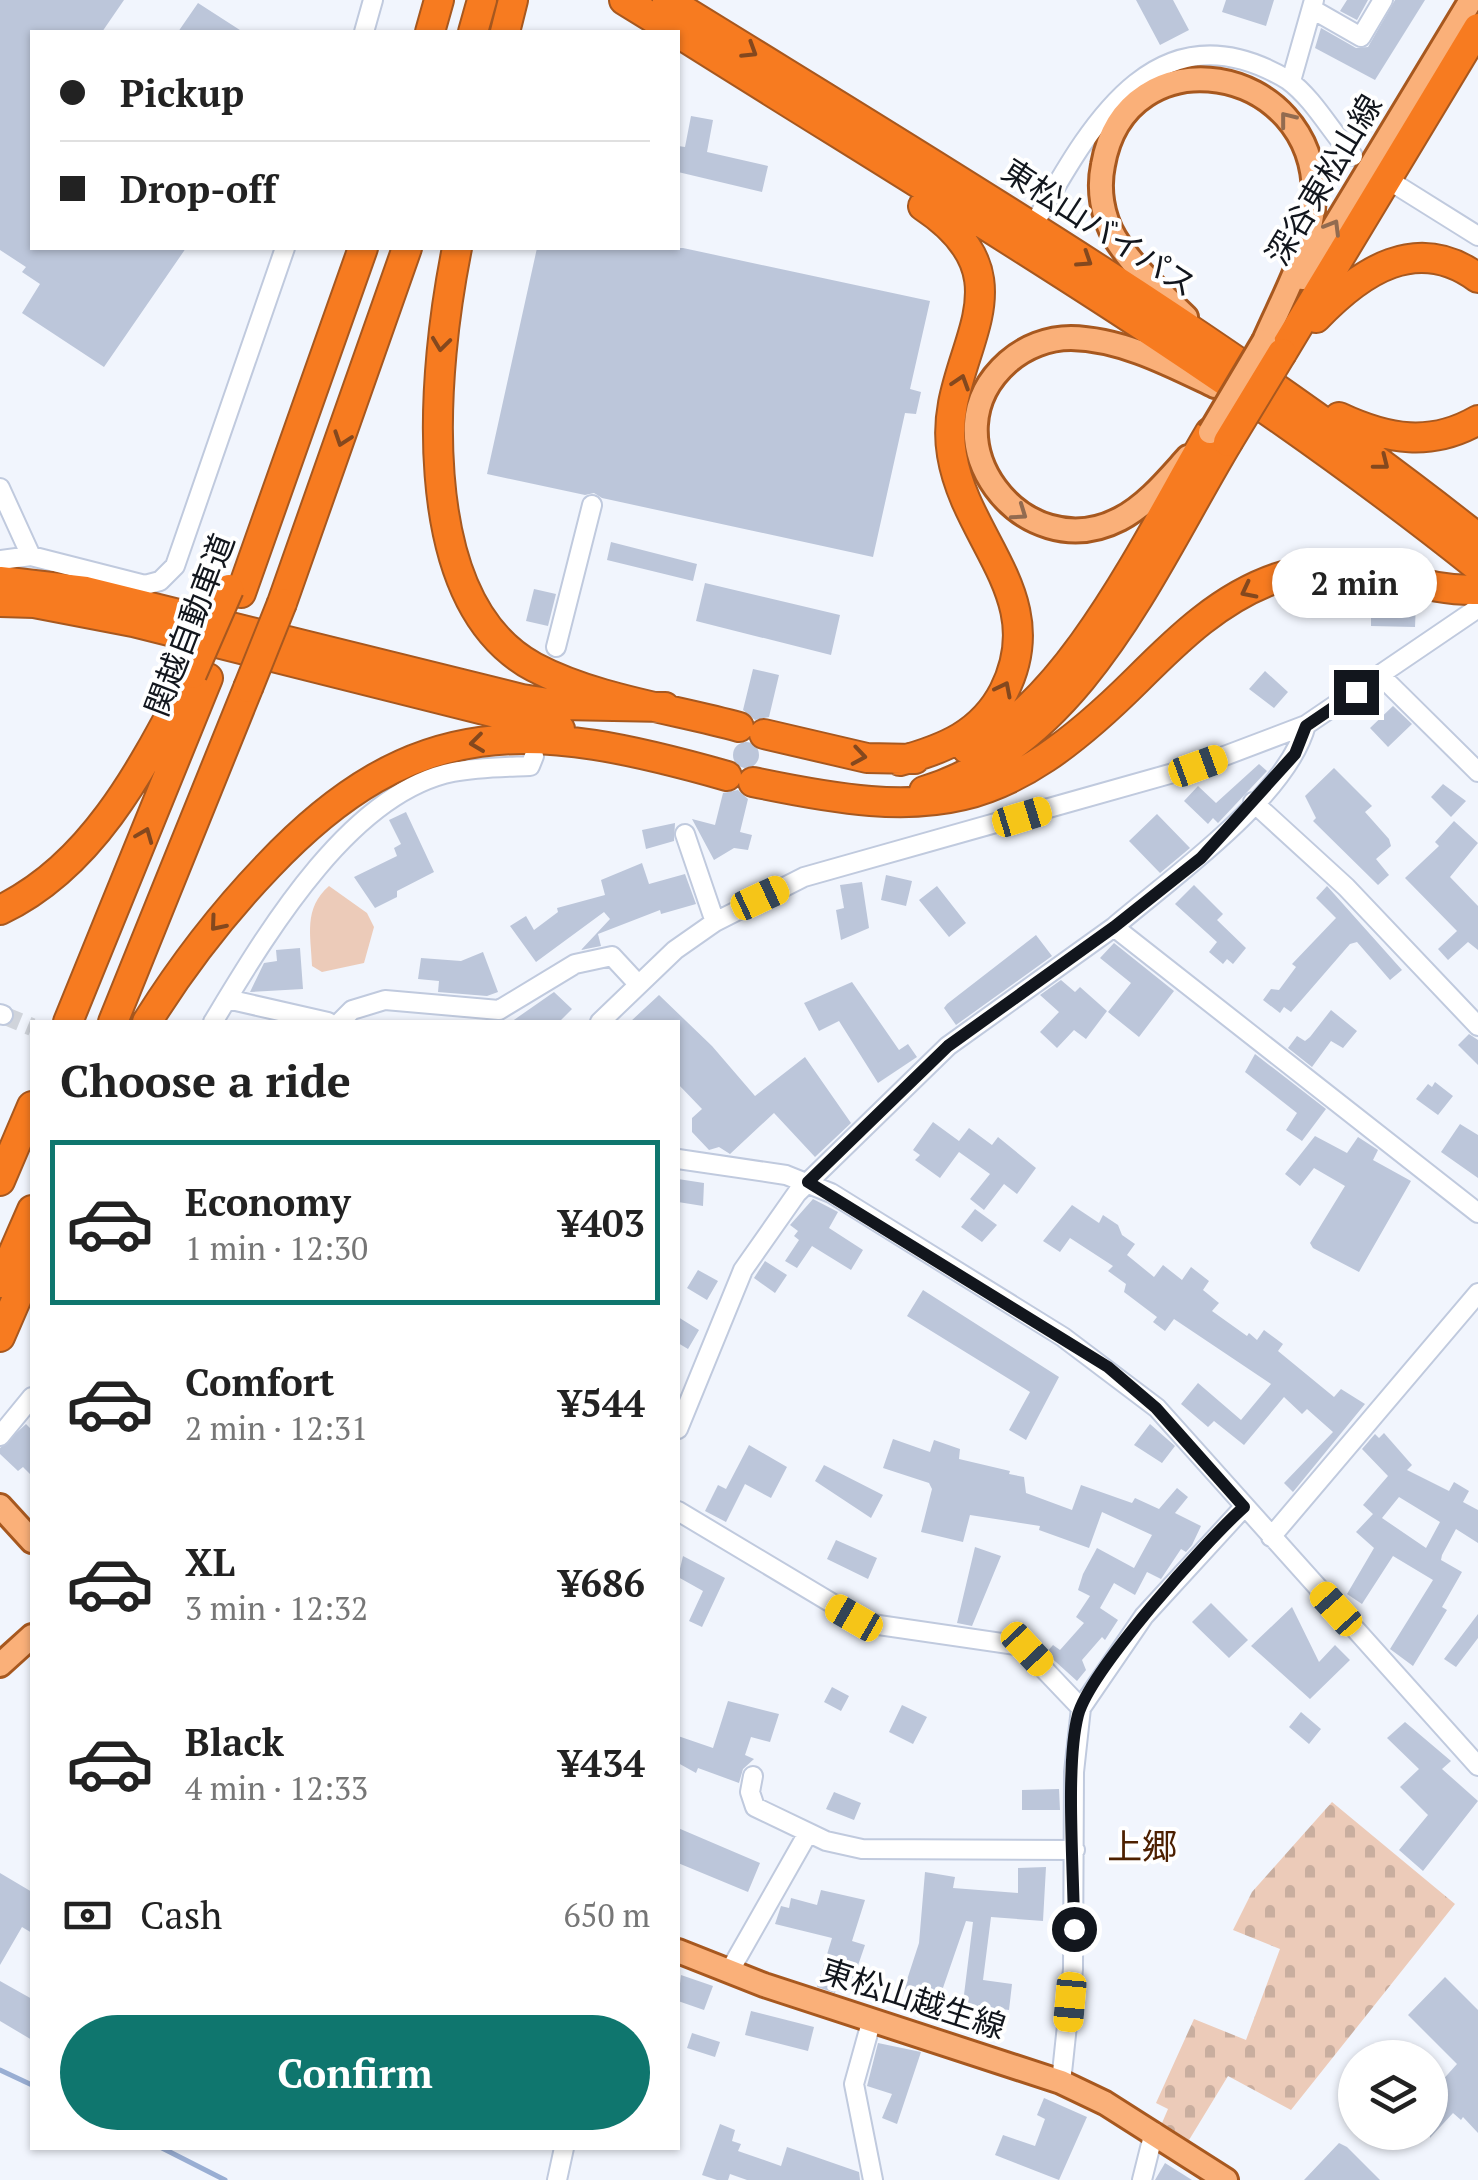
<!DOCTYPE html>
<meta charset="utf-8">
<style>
:root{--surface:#fff;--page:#f6f6f6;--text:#222;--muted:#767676;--line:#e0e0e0;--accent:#0f766e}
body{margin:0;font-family:"PT Serif","Noto Sans JP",serif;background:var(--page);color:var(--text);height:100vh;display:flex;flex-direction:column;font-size:38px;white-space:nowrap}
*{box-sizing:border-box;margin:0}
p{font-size:32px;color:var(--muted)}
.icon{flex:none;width:55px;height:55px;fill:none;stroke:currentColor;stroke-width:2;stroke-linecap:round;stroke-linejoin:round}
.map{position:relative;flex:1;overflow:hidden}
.details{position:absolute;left:30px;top:1020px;width:650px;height:1130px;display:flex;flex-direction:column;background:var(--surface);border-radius:0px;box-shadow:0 2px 8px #0004}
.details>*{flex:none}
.top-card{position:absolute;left:30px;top:30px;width:650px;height:220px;border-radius:0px;box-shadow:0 2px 8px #0004;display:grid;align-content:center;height:220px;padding:0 30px;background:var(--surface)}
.buttons{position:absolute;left:1338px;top:2040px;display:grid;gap:20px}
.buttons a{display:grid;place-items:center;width:110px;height:110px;border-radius:50%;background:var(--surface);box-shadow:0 2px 8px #0004;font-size:50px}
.end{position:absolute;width:45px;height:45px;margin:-22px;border:12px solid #12161d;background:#fff;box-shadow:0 0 0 5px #fff}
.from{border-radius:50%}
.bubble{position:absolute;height:70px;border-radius:35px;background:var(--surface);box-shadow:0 2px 8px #0004;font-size:32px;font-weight:800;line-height:70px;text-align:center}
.car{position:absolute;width:30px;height:60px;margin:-30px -15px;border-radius:12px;box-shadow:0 0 8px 2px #0007;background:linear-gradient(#f5c518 24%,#345 0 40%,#f5c518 0 76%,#345 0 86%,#f5c518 0)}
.top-card b{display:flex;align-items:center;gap:35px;height:95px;font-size:38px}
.top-card b+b{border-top:2px solid var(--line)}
.top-card i{width:25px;height:25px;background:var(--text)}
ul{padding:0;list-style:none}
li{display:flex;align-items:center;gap:30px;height:165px;margin:0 20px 15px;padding:0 10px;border:5px solid transparent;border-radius:0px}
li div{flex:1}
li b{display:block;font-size:38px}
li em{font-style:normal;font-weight:800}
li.active{border-color:var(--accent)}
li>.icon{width:90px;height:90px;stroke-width:1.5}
h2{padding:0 30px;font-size:45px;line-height:120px}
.pay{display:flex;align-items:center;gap:25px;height:110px;padding:0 30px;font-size:38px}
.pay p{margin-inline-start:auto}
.cta{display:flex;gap:20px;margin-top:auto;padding:20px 30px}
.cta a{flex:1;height:115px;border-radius:60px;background:var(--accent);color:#fff;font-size:40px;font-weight:800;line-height:115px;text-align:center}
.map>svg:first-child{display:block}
.grass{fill:#eccbb9}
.cemetery{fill:url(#cemetery-stones)}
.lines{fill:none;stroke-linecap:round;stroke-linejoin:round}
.stream{stroke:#99aed3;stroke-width:5}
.building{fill:#bcc6da;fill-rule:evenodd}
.minor-tunnel{stroke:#d0d4db;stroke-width:18;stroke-dasharray:18 9;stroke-linecap:butt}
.minor-casing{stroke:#c0cade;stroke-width:22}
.major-casing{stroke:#a7581f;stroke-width:28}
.highway-casing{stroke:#a7581f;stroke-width:32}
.minor{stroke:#fff;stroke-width:18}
.major{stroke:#fab079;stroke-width:22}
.highway{stroke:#f77b20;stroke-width:28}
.major-bridge-casing{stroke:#a7581f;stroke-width:28;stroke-linecap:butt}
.highway-bridge-casing{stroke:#a7581f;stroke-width:32;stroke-linecap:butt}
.major-bridge{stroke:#fab079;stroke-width:22}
.highway-bridge{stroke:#f77b20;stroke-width:28}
.oneway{stroke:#84481e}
.oneway2{stroke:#926b50}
.route{stroke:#12161d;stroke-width:12}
.labels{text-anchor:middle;stroke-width:8;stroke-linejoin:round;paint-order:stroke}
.street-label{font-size:32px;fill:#12161d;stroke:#fff}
.neighbourhood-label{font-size:35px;fill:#4d2000;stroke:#fff}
</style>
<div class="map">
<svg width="1478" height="2180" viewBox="0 0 1478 2180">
<defs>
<pattern id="cemetery-stones" width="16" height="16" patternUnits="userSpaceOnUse" patternTransform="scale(2.5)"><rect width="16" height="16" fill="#eccbb9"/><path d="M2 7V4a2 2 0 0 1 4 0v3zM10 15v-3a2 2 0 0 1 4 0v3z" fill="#c9ae9f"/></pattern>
</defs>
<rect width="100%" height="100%" fill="#f1f5fd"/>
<!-- grass -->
<path class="grass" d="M329 886 367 913 374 927 364 963 322 972 312 966C311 935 303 909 329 886Z"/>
<!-- cemetery -->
<path class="cemetery" d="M1332 1802 1455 1904 1291 2110 1228 2076 1189 2140 1162 2123 1168 2109 1156 2103 1194 2019 1246 2040 1280 1949 1233 1930 1252 1892Z"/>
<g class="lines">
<!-- stream -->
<path class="stream" d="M0 2070 32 2085
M162 2148 225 2180"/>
</g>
<!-- building -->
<path class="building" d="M0 0H124L102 32H32V248H186L104 367 22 313 40 284 22 272 26 267 0 250Z
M1136 0H1173L1189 30 1160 45Z
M1226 0H1274L1266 26 1222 12Z
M1347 0H1368L1357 20 1340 11Z
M1395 0H1425L1375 80 1315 48 1321 28 1356 48 1368 47Z
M198 3 243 32H178Z
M691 116 713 120 707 152 768 166 762 192 678 172V146L685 147Z
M537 248H683L930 301 910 389 921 392 916 414 905 413 873 557 602 498 594 493 585 495 487 474Z
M611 542 697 564 693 581 607 560Z
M705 583 840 615 831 655 696 621Z
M534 589 556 594 548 626 526 621Z
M1371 595H1392V602L1416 603 1415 627 1371 626Z
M753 669 779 675 769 717 755 720 743 710Z
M1265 671 1288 692 1274 708 1249 689Z
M1393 706 1412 724 1388 747 1370 728Z
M733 755a13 13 0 1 1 26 0a13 13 0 1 1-26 0Z
M1259 764 1267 771 1218 823 1213 818 1208 824 1184 801 1198 786 1216 803Z
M1334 768 1372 806 1365 812 1389 839 1391 846 1376 859 1389 875 1378 885 1313 821 1316 818 1305 796Z
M1443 784 1466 801 1451 817 1431 797Z
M738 790 748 799 740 832 752 835 748 850 734 848 714 860 692 819 715 825 723 793Z
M406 812 434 872 397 891V897L375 908 354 877 397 856 394 848 401 844 389 820Z
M1157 814 1190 848 1160 873 1129 841Z
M1454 821 1478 843 1450 877 1478 906V950L1468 942 1448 960 1438 949 1457 931 1405 878 1439 846 1435 842Z
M675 823 674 841 646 849 642 830Z
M642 863 649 884 685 874 696 904 661 914 660 910 598 934 601 946 581 950 610 919 604 912 536 962 510 926 526 916 534 930 558 912 557 908 605 895 601 880Z
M886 875 912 881 906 906 881 900Z
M862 882 869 928 841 940 836 910 844 908 840 885Z
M1194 885 1223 914 1217 920 1246 948 1233 964 1227 959 1223 964 1209 952 1217 942 1175 904Z
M937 886 966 923 949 937 919 900Z
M1327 886 1402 970 1390 980 1357 942 1350 944 1291 1012 1284 1007 1280 1013 1263 1000 1271 989 1279 990 1296 967 1292 964 1336 918 1316 898Z
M1036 935 1052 956 956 1025 944 1008 947 1004Z
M1114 943 1174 991 1139 1037 1108 1012 1131 983 1100 958Z
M300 948 303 989 250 992 264 963 277 961 276 950Z
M483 952 498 992 487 996 438 992 439 981 418 979 421 958 461 961Z
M1061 980 1075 992 1080 987 1107 1011 1086 1039 1074 1030 1057 1048 1040 1032 1059 1012 1040 995Z
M852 982 899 1050 908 1044 917 1057 878 1083 839 1021 819 1031 804 1003Z
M554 992 572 1009 559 1022H511Z
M659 995 712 1046 755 1096 805 1057 851 1123 815 1157 774 1113 730 1154 719 1147 709 1150 692 1132V1118L702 1109 678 1084V1022H630Z
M1331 1010 1357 1031 1343 1048 1331 1041 1312 1067 1288 1048 1297 1036 1305 1041 1310 1037Z
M1469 1034 1478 1040V1065L1458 1045Z
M1255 1054 1326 1109 1302 1141 1286 1130 1297 1113 1245 1072Z
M1435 1082 1453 1096 1438 1115 1416 1099 1428 1084 1432 1087Z
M933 1122 959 1141 969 1128 992 1145 998 1137 1036 1168 1017 1194 1004 1184 984 1210 970 1199 990 1174 959 1152 940 1178 915 1160 920 1155 913 1150Z
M1460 1124 1478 1135V1178L1441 1152Z
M1315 1136 1347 1153 1358 1137 1378 1150 1373 1160 1411 1181 1359 1272 1313 1248 1310 1243 1345 1186 1314 1168 1300 1186 1285 1174Z
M678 1179 704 1183 703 1206 678 1202Z
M813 1199 838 1212 829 1228 863 1250 851 1270 812 1246 797 1268 785 1261 799 1240 794 1236 798 1231 790 1225Z
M1072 1205 1099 1223 1103 1215 1118 1225 1122 1235 1135 1244 1127 1255 1154 1277 1163 1265 1182 1280 1191 1267 1209 1281 1203 1290 1219 1303 1212 1311 1247 1336 1249 1333 1257 1340 1264 1330 1283 1344 1278 1351 1334 1397 1341 1389 1365 1404 1293 1492 1284 1483 1333 1432 1307 1409 1302 1414 1284 1397 1244 1445 1214 1421 1208 1427 1181 1404 1198 1383 1241 1420 1271 1384 1174 1319 1165 1331 1153 1322 1157 1317 1124 1292 1126 1284 1108 1271 1113 1266 1070 1238 1060 1252 1043 1241Z
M975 1209 997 1225 982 1242 961 1227Z
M765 1261 787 1275 775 1293 754 1278Z
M698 1270 718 1281 707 1300 687 1288Z
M923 1290 1059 1377 1026 1440 1009 1430 1030 1392 907 1316Z
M678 1317 699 1330 688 1349 678 1343Z
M26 1424 32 1430V1476L23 1467 18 1471 0 1454V1448Z
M1150 1424 1175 1446 1162 1463 1134 1445Z
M1384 1433 1412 1465 1407 1470 1449 1491 1454 1482 1469 1491 1463 1502 1478 1510V1543L1456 1529 1442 1555 1441 1560 1462 1572 1442 1607 1447 1610 1413 1666 1390 1649 1433 1580 1393 1556 1362 1604 1347 1594 1374 1548 1356 1532 1373 1514 1363 1505 1388 1476 1362 1449 1375 1434 1379 1438ZM1399 1497 1440 1522 1426 1548 1382 1518Z
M893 1439 930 1452 934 1440 960 1449 959 1459 1010 1471 1009 1474 1024 1477 1026 1493 1072 1510 1081 1485 1132 1503 1135 1498 1159 1509 1177 1488 1188 1497 1175 1513 1201 1526 1192 1545 1186 1552 1181 1549 1161 1579 1147 1572 1135 1595 1114 1583 1100 1608 1118 1620 1105 1640 1102 1637 1082 1660 1086 1670 1077 1681 1046 1653 1053 1645 1060 1650 1084 1623 1076 1617 1090 1596 1078 1590 1083 1574 1097 1548 1134 1568 1152 1535 1102 1512 1089 1548 1039 1530 1040 1526 970 1515 963 1542 921 1532 932 1489 929 1483 883 1468Z
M749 1445 787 1467 771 1498 745 1484 726 1522 705 1511 718 1485 726 1489Z
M824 1465 883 1495 871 1518 815 1481Z
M836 1540 877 1558 868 1579 827 1559Z
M975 1547 1001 1556 972 1626 957 1623Z
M683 1556 725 1578 702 1627 689 1621 703 1591 678 1577Z
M1211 1603 1248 1640 1229 1658 1192 1622Z
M1292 1607 1319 1662 1335 1645 1350 1660 1310 1699 1251 1646Z
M1478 1614V1638L1456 1667 1444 1659Z
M832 1687 849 1696 841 1711 824 1702Z
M728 1701 779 1714 770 1742 751 1737 745 1755 754 1759 743 1769 739 1783 698 1768 696 1773 678 1763V1736L713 1748Z
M902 1705 927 1717 913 1744 889 1732Z
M1301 1712 1321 1729 1309 1744 1289 1727Z
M1405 1722 1451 1761 1442 1769 1478 1801 1423 1871 1399 1850 1428 1815 1400 1787 1419 1769 1387 1738Z
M1059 1789 1060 1810H1022V1790Z
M834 1792 861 1803 854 1820 826 1809Z
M678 1828 760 1863 748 1892 678 1863Z
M1046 1867 1043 1921 991 1917 983 1980 1012 1984 1009 2010 1001 2009 998 2035 960 2027 973 1922 966 1921 935 2011 921 2006 922 1995 904 1989 919 1943 925 1872 955 1877 953 1888 1018 1893V1868Z
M0 1873 32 1892V1933L22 1927 0 1965Z
M821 1890 865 1900 852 1941 865 1945 852 1983 839 1979 835 1993 817 1987 832 1938 775 1924 781 1906 789 1908 791 1898 817 1905Z
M681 1975 713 1986 704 2010 678 2001Z
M1445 1977 1478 2010V2133L1463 2117 1461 2120 1453 2113 1430 2138V2094L1457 2064 1408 2015Z
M0 1981 32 1999V2040L0 2021Z
M751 2011 814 2027 808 2051 745 2035Z
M692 2033 720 2042 715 2057 687 2048Z
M878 2043 921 2052 897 2124 882 2118 892 2094 867 2086Z
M1044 2098 1087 2117 1059 2180 995 2155 1003 2135 1035 2146 1045 2119 1037 2115Z
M720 2124 735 2130 732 2141 741 2144 738 2151 781 2166 787 2147 859 2172 860 2180H747L730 2174 728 2180H717L702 2175Z
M1339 2143 1347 2147 1380 2180H1304Z
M1165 2163 1192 2180H1155Z"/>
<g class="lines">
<!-- minor-tunnel -->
<path class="minor-tunnel" d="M3 1015 32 1027"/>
<!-- minor casing -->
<g class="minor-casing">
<path id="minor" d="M1312 9 1361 37 1383 0
M364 32 373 0
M1291 81 1314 0
M1398 186 1478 236
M1033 226C1087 132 1154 0 1288 80 1314 99 1331 132 1353 156
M0 488 31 556
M0 560 31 556 145 585 160 581 175 566 285 248
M556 647 592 505
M1380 675 1478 772
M1253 802 1346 887 1478 1026
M685 834 715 922
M1114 927C1170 879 1287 797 1306 725
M227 999 328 1022
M0 1014 3 1015
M213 1022C264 938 348 793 453 772 478 767 504 767 530 766L534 756
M340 1022 352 1010 385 1000 499 1010 575 964 612 956 638 984
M600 1022 675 950 715 922 804 877 1198 766 1306 725 1478 608
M678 1159 786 1175 831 1193 1063 1337 1157 1408 1478 1766
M678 1429 743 1270 797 1193 948 1046 1114 927 1478 1213
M0 1436 32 1397
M678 1511 865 1623 1022 1646 1081 1708
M1271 1537 1478 1293
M753 1776 750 1792 755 1807 826 1841 862 1849 1075 1850
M729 1972 808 1833
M872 2019 854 2084 873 2180
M1061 2082 1073 1969 1074 1772 1081 1708 1144 1616 1244 1507
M557 2180 564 2148
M1142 2180 1154 2132"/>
</g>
<!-- major casing -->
<g class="major-casing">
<path id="major" d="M1303 278 1471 0
M1186 317C1161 293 1133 267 1115 238 1102 216 1098 189 1103 165 1126 32 1317 62 1314 198 1312 247 1283 297 1264 341
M1188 457C1168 479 1147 505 1120 519 1022 570 923 437 1008 362 1025 347 1048 338 1071 338 1122 339 1171 365 1215 386
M0 1506 32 1541
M0 1665 32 1636
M678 1951 764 1985 1061 2082 1105 2103 1226 2180"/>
</g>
<!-- highway casing -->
<g class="highway-casing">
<path id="highway" d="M624 0 676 32
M667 0C943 171 1223 336 1478 538
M430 32 439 0
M473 32 482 0
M505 32 513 0
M678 33C949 204 1227 366 1478 567
M457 248C434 363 408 599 534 667 594 699 673 709 739 727
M1316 318C1361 271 1417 233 1478 278
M1282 353 1478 28
M1339 417C1388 440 1431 447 1478 420
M0 581 86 591 522 699 562 705 665 707
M241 593 363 248
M0 602 34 603 133 622 560 729
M282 603 407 248
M764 734 867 758 915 759
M967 749C1069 710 1155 524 1210 432
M900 761C944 749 982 734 1004 691 1051 598 966 541 952 455 935 357 1042 285 923 206
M753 782C934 820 1002 814 1137 680 1178 639 1221 597 1277 578 1364 548 1401 592 1478 590
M924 791C1081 743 1150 572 1228 442
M0 910C95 865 145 763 192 674
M68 1022 208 678
M113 1022 248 688
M147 1022C182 966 222 914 268 866 416 710 533 721 727 776
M0 1181 32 1106
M0 1283 32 1210
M0 1337 32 1263"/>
</g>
<!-- minor -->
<use href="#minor" class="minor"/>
<!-- major -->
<use href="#major" class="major"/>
<!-- highway -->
<use href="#highway" class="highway"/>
<!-- major-bridge casing -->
<g class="major-bridge-casing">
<path id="major-bridge" d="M1210 432 1264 341"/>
</g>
<!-- highway-bridge casing -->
<g class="highway-bridge-casing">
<path id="highway-bridge" d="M1228 442 1282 353
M192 674 229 589
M248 688 282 603"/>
</g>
<!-- major-bridge -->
<use href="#major-bridge" class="major-bridge"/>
<!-- highway-bridge -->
<use href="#highway-bridge" class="highway-bridge"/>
</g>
<!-- one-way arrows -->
<defs><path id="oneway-chevron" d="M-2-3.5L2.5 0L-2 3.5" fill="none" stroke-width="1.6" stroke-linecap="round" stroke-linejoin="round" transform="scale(2.5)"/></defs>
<g class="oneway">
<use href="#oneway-chevron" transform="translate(750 51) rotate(32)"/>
<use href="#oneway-chevron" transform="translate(1085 260) rotate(33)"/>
<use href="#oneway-chevron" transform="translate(441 344) rotate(97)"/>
<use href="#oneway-chevron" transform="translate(961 382) rotate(-72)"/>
<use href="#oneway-chevron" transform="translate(342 439) rotate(109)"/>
<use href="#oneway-chevron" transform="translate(1382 463) rotate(38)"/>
<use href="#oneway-chevron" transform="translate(1248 591) rotate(153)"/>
<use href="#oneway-chevron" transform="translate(1004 689) rotate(-63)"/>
<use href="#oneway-chevron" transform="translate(477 743) rotate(173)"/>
<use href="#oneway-chevron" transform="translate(859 756) rotate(9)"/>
<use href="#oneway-chevron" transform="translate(145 835) rotate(-68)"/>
<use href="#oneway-chevron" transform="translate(217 924) rotate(130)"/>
</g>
<g class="oneway2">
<use href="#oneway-chevron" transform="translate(1287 119) rotate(-128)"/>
<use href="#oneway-chevron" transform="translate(1333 227) rotate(-59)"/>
<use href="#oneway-chevron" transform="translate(1020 513) rotate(35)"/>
</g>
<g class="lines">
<!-- route -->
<path class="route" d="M1074 1929C1074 1872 1065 1766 1078 1715 1091 1669 1206 1541 1244 1507L1156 1408 1108 1367 808 1182 948 1046 1114 927 1201 858 1295 754 1306 726 1356 692"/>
</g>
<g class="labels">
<!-- street labels -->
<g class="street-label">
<text transform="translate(1324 180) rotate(-59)" y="11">深谷東松山線</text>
<text transform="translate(1099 228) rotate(33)" y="11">東松山バイパス</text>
<text transform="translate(190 625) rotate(-69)" y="11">関越自動車道</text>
<text transform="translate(913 1999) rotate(18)" y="11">東松山越生線</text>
</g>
<!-- neighbourhood labels -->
<g class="neighbourhood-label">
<text x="1142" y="1859">上郷</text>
</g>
</g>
</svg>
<div class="buttons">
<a><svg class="icon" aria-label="layers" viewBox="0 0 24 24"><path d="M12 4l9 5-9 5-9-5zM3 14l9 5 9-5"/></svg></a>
</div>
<i class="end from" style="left:1074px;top:1929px"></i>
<i class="end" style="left:1356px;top:692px"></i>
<div class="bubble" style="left:1272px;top:548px;width:165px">2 min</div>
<i class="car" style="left:1198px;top:766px;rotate:70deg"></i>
<i class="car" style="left:1022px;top:817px;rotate:73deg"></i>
<i class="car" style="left:760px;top:898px;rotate:65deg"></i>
<i class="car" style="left:1336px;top:1609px;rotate:318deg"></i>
<i class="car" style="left:854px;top:1618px;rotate:300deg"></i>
<i class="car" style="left:1027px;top:1649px;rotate:137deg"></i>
<i class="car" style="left:1070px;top:2002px;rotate:185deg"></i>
<div class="top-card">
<b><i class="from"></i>Pickup</b>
<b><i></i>Drop-off</b>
</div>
<section class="details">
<h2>Choose a ride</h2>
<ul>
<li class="active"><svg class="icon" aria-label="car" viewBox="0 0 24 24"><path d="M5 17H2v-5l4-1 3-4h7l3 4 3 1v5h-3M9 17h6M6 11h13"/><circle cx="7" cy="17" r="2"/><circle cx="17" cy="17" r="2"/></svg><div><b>Economy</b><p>1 min · 12:30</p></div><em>¥403</em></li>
<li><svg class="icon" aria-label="car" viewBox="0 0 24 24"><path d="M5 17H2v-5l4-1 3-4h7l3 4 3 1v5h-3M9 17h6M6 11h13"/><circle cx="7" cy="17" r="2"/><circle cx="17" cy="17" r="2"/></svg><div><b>Comfort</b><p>2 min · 12:31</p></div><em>¥544</em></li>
<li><svg class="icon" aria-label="car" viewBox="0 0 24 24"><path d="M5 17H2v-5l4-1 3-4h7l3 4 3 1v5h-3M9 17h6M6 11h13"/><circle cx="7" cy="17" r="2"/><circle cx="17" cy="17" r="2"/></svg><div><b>XL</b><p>3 min · 12:32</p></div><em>¥686</em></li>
<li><svg class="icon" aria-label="car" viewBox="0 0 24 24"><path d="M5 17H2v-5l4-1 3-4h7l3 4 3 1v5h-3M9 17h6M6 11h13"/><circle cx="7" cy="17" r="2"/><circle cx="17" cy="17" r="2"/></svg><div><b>Black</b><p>4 min · 12:33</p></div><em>¥434</em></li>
</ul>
<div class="pay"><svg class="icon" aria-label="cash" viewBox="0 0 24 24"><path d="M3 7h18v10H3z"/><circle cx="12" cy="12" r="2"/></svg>Cash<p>650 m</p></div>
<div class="cta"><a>Confirm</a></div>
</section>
</div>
